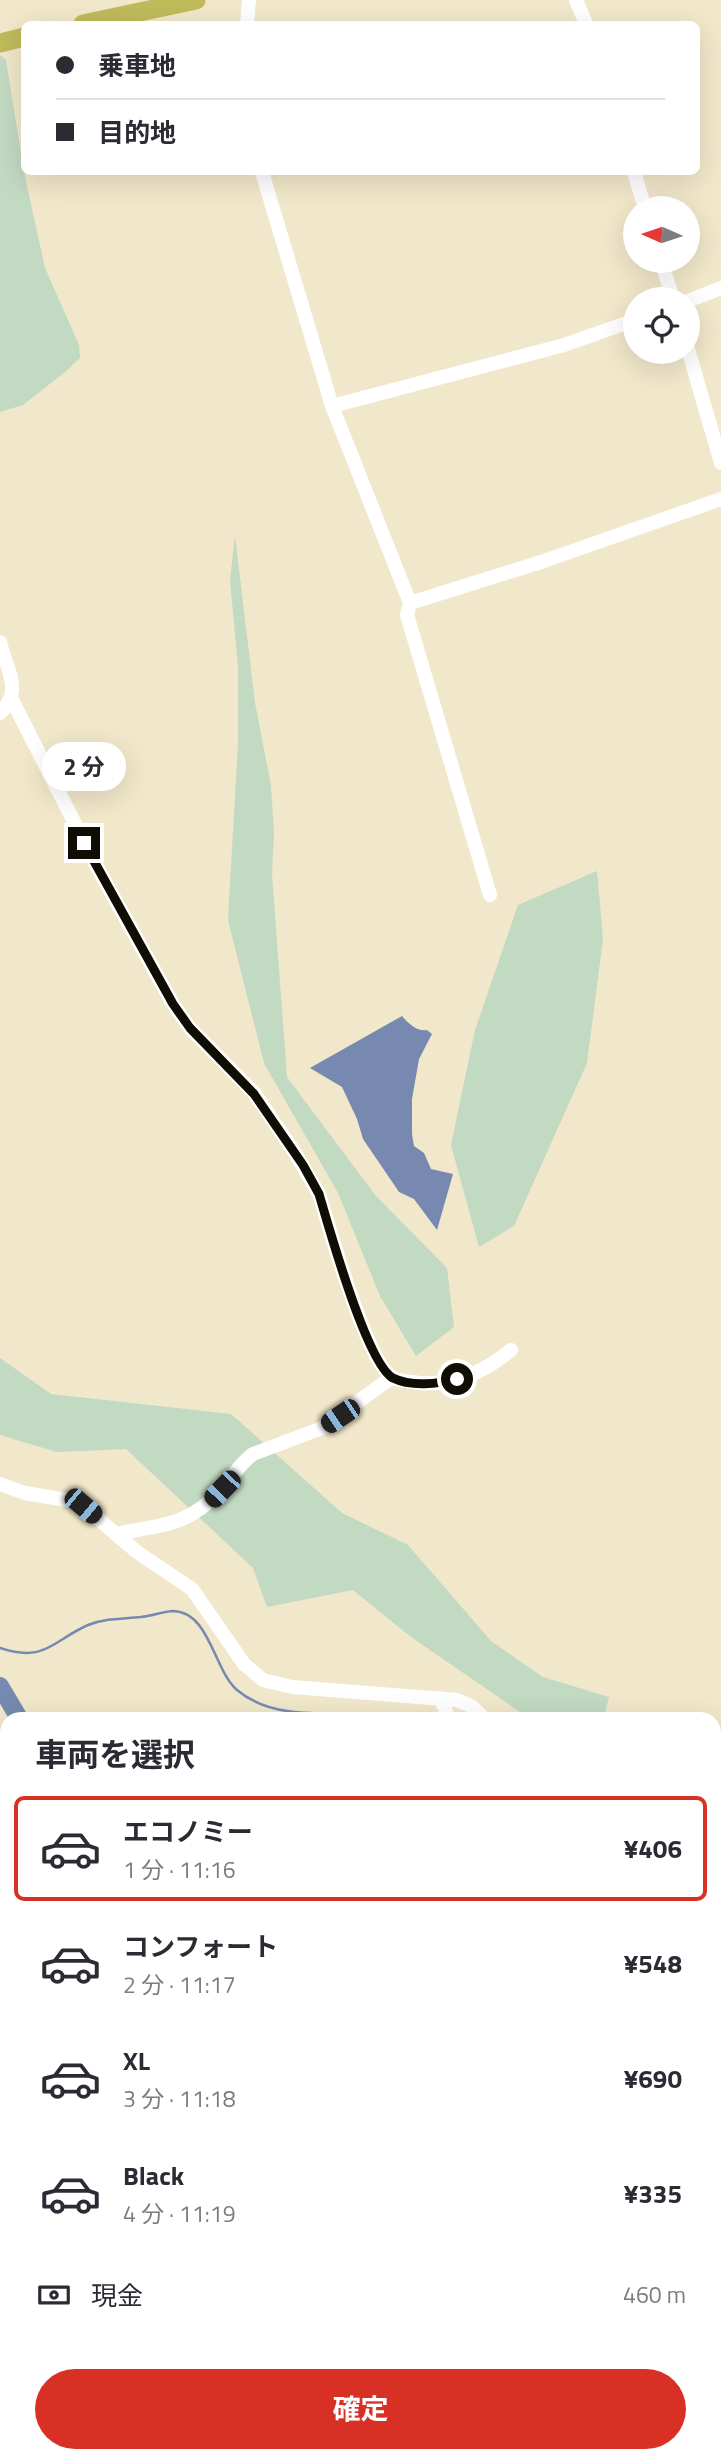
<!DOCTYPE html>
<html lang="ja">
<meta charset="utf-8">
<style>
:root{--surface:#fff;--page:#f7f7f7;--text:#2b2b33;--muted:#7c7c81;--line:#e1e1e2;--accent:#d93025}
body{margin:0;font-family:"Titillium Web","Noto Sans JP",sans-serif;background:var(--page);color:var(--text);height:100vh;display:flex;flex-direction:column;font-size:26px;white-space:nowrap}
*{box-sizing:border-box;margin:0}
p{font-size:23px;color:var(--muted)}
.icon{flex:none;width:38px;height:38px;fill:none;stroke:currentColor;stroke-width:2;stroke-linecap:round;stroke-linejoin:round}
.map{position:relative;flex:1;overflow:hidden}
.side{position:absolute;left:0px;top:1712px;width:721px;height:751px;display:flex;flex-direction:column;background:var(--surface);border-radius:21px 21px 0 0;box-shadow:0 7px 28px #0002}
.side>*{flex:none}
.banner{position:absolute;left:21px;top:21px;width:679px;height:154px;border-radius:10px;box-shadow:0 7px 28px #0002;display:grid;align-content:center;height:154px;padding:0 35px;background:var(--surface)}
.needle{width:46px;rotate:273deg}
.tools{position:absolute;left:623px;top:196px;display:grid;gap:14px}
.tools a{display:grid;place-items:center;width:77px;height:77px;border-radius:50%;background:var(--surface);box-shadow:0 7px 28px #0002;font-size:35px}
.end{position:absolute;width:32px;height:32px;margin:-16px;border:9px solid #100d04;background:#fff;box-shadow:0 0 0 4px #fff}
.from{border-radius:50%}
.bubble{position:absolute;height:49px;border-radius:24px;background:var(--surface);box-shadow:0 7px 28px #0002;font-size:23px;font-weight:700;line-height:49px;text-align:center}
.car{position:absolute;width:21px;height:42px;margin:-21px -10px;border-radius:9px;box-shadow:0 0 5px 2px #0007;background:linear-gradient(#222 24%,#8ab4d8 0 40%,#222 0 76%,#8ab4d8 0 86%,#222 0)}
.banner b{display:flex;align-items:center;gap:24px;height:66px;font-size:26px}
.banner b+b{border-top:2px solid var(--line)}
.banner i{width:18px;height:18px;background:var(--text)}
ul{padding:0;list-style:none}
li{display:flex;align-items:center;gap:21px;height:105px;margin:0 14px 10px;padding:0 21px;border:4px solid transparent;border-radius:10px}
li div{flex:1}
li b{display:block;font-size:26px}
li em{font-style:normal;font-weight:700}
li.on{border-color:var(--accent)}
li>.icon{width:63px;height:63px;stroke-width:1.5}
h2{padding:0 35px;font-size:32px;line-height:84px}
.pay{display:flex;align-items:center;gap:18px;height:77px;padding:0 35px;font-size:26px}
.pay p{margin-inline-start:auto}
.cta{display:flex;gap:14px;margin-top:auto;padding:14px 35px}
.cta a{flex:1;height:80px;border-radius:42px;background:var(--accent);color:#fff;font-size:28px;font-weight:700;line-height:80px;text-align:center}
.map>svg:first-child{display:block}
.green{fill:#c2d9c2}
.water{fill:#7789b0}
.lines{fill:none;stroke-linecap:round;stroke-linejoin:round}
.stream{stroke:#7789b0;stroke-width:2.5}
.river{stroke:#7789b0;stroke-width:18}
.minor{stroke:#fff;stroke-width:14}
.highway{stroke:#bfba5a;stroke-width:19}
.route{stroke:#100d04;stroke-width:9}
</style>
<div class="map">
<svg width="721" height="2461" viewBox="0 0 721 2461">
<rect width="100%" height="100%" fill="#f1e7ca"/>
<!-- green -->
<path class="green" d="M0 55 6 60 24 172 45 268 79 345 80 358 65 372 23 405 0 412Z
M235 536 255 703 271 785 274 833 272 874 287 1077 376 1196 447 1268 454 1327 416 1356 380 1296 338 1193 264 1063 228 920 238 743V667L230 580Z
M597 871 603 939 587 1063 514 1226 479 1247 451 1145 475 1030 518 905Z
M0 1358 51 1394 231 1414 342 1513 408 1545 491 1641 543 1677 609 1697 604 1718H534L520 1712 411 1637 353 1590 267 1607 253 1568 126 1449 57 1452 0 1435Z
M7 2263V2455H85L84 2461H0V2283Z
M714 2375H721V2461H657L660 2455H714Z
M535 2455H647L651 2461H533Z"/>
<!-- water -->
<path class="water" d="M402 1016C408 1023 417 1032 427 1030L432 1034 419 1059 412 1099V1134L414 1146 424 1153 431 1169 453 1174 437 1230 414 1199 399 1192 363 1139 357 1119 342 1087 310 1068Z
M714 1858 721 1859V2024L717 2030 714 2046Z
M714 2130 721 2138V2179L714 2195Z"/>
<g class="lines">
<!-- stream -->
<path class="stream" d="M0 1648C45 1663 52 1641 88 1625 105 1618 123 1619 141 1617 151 1616 162 1612 172 1611 210 1611 213 1669 237 1690 271 1719 324 1713 366 1714 389 1715 412 1716 435 1718
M616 2461 621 2455"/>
<!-- river -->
<path class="river" d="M0 1686 19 1718
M0 1780 7 1774"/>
<!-- minor -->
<path class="minor" d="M576 0 586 24
M247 24 249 0
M262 172 332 406 410 603 407 615 490 895
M634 172 645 208
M661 261 673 299
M688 301 721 288
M688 349 721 463
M332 406 564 345 635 320
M410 603 541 562 721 499
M0 642C6 669 24 690 0 713
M11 698 97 867 173 1004 190 1028 255 1094 295 1153 319 1194C329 1227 367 1362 392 1377 397 1381 406 1381 412 1382 449 1388 483 1373 511 1350
M0 1484 25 1493 72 1501 83 1506 137 1552 192 1589 244 1664 263 1680 292 1687 457 1700 471 1706 484 1718
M115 1534C160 1525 187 1527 220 1491 231 1479 239 1464 253 1454L322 1428 392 1377
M440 1698 449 1718
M714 1838 721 1839
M321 2455 328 2461"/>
<!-- highway -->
<path class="highway" d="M83 24 196 0
M0 43 24 37"/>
</g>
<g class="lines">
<!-- route -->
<path class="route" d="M84 843 173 1004 190 1028 254 1094 303 1165 319 1194C329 1228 367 1364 393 1378 411 1387 438 1384 457 1379"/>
</g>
</svg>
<div class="tools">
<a><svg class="needle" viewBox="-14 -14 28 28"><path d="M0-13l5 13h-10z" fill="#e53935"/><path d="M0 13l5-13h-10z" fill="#7c7c81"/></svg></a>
<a><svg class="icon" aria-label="locate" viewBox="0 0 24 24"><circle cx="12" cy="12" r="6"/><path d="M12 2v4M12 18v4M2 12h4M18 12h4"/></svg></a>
</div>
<i class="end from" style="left:457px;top:1379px"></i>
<i class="end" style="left:84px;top:843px"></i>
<div class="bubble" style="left:42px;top:742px;width:84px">2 分</div>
<i class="car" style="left:340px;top:1416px;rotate:236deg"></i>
<i class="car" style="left:222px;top:1489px;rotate:224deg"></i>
<i class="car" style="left:83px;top:1506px;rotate:130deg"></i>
<div class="banner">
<b><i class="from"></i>乗車地</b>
<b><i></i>目的地</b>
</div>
<section class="side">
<h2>車両を選択</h2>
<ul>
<li class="on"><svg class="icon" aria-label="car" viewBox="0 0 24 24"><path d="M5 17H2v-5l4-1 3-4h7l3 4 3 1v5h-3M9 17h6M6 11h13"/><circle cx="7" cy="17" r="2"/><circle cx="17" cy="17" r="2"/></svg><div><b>エコノミー</b><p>1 分 · 11:16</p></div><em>¥406</em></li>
<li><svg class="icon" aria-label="car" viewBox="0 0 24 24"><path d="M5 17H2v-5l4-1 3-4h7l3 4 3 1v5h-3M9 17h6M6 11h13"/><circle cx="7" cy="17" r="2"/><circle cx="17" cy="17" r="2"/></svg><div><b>コンフォート</b><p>2 分 · 11:17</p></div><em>¥548</em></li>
<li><svg class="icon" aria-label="car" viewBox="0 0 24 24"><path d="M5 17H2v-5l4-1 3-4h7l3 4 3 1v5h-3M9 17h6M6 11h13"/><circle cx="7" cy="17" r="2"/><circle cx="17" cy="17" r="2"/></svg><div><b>XL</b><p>3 分 · 11:18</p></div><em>¥690</em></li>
<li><svg class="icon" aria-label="car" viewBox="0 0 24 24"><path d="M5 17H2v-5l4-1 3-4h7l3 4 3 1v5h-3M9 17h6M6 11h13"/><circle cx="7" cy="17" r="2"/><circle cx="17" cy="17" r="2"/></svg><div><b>Black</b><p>4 分 · 11:19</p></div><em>¥335</em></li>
</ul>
<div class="pay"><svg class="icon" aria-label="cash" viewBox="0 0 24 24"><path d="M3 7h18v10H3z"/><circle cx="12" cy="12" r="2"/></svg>現金<p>460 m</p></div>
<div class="cta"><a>確定</a></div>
</section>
</div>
